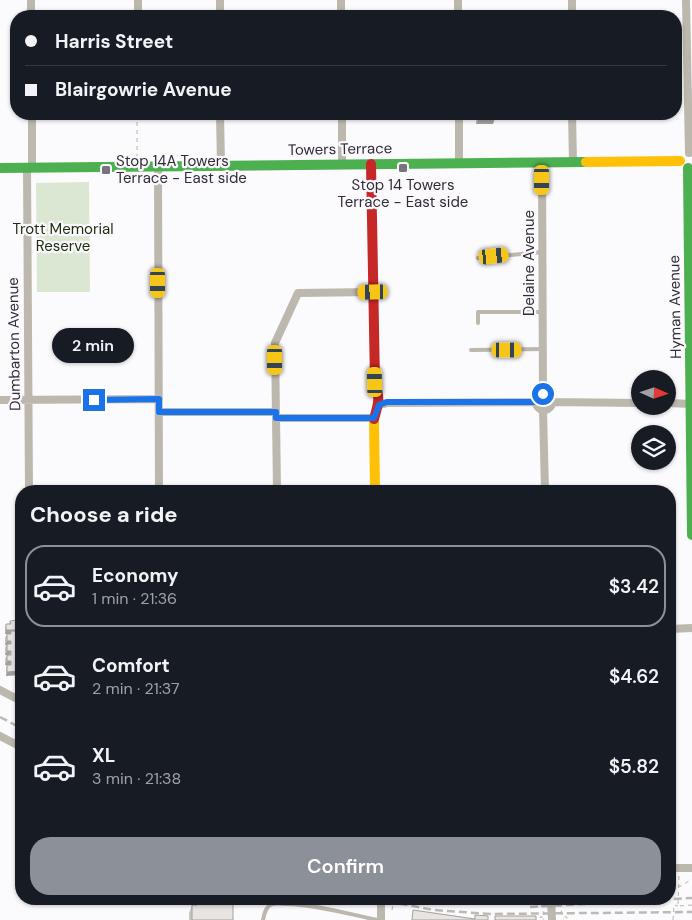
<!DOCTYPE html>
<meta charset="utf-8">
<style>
:root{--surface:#171b24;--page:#20242c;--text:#f1f3f6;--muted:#9ea1a6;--line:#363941;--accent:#8c9099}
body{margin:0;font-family:"DM Sans",sans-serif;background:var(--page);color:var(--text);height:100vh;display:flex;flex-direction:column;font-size:19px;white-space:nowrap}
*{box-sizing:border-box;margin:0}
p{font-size:16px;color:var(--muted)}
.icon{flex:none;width:28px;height:28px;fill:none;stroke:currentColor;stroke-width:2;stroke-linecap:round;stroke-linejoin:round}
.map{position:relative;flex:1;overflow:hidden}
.panel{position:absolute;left:15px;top:485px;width:661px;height:420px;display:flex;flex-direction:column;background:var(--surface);border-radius:20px;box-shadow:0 1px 4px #0004}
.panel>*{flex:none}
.top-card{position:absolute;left:10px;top:10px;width:672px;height:110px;border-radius:20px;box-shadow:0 1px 4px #0004;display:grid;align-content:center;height:110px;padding:0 15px;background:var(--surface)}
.needle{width:32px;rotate:93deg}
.buttons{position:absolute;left:631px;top:370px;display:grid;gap:10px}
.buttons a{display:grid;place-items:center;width:45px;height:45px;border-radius:50%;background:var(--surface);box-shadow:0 1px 4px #0004;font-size:25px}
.end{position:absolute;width:22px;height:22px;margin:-11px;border:6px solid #1a73e8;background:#fff;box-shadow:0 0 0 2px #fff}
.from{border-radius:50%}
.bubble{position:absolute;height:35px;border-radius:18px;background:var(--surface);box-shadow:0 1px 4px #0004;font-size:16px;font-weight:600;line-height:35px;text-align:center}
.car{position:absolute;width:15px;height:30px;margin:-15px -8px;border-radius:6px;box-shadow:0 0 4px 1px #0007;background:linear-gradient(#f5c518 24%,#345 0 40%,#f5c518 0 76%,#345 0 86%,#f5c518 0)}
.top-card b{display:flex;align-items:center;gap:18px;height:48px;font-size:19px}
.top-card b+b{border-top:1px solid var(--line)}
.top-card i{width:12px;height:12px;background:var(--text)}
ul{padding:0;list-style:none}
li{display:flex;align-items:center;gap:15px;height:82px;margin:0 10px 8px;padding:0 5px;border:2px solid transparent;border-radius:20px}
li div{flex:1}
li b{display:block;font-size:19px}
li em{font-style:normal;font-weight:600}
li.selected{border-color:var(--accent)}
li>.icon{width:45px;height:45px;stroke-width:1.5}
h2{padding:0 15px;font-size:22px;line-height:60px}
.action{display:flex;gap:10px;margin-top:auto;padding:10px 15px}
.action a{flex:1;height:58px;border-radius:20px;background:var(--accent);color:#fff;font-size:20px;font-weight:600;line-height:58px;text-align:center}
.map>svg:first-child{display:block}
.green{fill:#dbe7d3}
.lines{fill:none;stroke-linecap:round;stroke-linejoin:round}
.path{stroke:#bab5af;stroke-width:1;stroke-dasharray:4 4;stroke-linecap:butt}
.lane{stroke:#bcb8ae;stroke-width:4}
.street{stroke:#bcb8ae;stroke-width:8}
.fast{stroke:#4caf50;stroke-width:10}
.slow{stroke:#ffc107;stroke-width:10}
.jam{stroke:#c62828;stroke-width:10}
.rail{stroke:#bdbab6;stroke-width:2.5;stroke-dasharray:8 4;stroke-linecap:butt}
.wall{fill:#c7c4c2}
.shaded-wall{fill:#a2a09e}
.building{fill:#e7e4e2;stroke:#a2a09e}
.route{stroke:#1a73e8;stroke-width:6}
.poi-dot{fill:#77747c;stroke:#fbf9fe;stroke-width:2}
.labels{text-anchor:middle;stroke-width:4.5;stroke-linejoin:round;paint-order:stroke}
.street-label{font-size:15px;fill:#302c36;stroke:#fbf9fe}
.poi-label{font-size:15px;fill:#302c36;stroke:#fbf9fe;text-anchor:start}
.park-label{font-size:15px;fill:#1c2f0b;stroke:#fbf9fe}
</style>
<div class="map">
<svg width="692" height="920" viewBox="0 0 692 920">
<rect width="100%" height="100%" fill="#fbfafd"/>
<!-- green -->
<path class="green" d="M89 182 90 292H37L36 183Z"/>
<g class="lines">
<!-- path -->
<path class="path" d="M137 158V114
M679 876 678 906 692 905
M670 888 681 886 692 879
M363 899V900L367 901
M537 899H540L541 903H543
M560 902H563V903H559L563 917H567V919H563
M392 910 394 899
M544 915 541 904H544
M543 917H540V919H544
M673 920 674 905 678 906"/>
<!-- lane -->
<path class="lane" d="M478 258 543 252
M478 323V312H543
M471 350 543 349
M263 920C264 914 266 906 272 904 277 903 283 904 288 904 318 905 348 914 378 920"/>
<!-- street -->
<path class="street" d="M31 0V16
M220 0V16
M341 0V16
M458 0V16
M572 0V16
M686 0 689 153
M138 16V0
M32 114V167
M220 114 221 165
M342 114V164
M459 114V163
M572 114 573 162
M542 162 543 394
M158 166 159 491
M27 167 29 491
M536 402a8 8 0 1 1 16 0a8 8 0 1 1-16 0Z
M0 400 159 399
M551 402 640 403
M668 403 692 404
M379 405 387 403 536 402
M543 410 545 491
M159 412H276
M276 418H374
M277 491 275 343 298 293 373 292
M670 629 692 628
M0 690 21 701
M0 736 21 747
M670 868H692
M381 899V920
M551 899 552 920"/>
<!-- fast -->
<path class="fast" d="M0 168 586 162
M688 168 692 535"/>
<!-- slow -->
<path class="slow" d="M586 162 680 161
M374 419 375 491"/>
<!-- jam -->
<path class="jam" d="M371 164 375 382C380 399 379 402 374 419"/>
<!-- rail -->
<path class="rail" d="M0 717 21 728
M376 899 434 910 490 914 692 912
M530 907 692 898"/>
</g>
<!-- wall -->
<path class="wall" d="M477 114H495L493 124H476V116Z
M10 621 19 630 18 633V675L6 676V669L7 665H5V659L7 655H5V648L6 645H5V638L7 634H10H5V628L6 624H9Z
M194 899H226V903L233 920H189V913L192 905H194Z"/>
<!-- shaded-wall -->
<path class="shaded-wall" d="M479 118H495L493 124H476Z
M6 630H19L17 634 11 631 10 634H5Z
M7 641H11L9 645H5Z
M7 651H11L9 655H5Z
M7 661H11L10 665H5Z
M20 671 18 675 6 676 7 672Z"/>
<!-- building -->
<path class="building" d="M478 114H495V118H479Z
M18 620 19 630H6V624H11L10 621Z
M11 631H18V634H19V641H18L19 651H18V655H19L18 665H19L20 671 7 672V665H11V661H7V655H11V651H7V644H11V641H7V634H11Z
M197 899H226V903H233V920H192V905H197Z
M413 910 475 919V915L488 916V920H412Z
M495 916H536V920H495Z"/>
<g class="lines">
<!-- route -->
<path class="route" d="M94 400 159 399V412H276V418H374L379 405 387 402H536L538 397 543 394"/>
</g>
<!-- markers -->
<g class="poi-dot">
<rect x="398" y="163" width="10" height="10" rx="2.5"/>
<rect x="101" y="165" width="10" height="10" rx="2.5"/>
</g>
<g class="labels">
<!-- street labels -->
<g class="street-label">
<text transform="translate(340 149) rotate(-1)" y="5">Towers Terrace</text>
<text transform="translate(529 263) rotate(-90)" y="5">Delaine Avenue</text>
<text transform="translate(675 307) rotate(-91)" y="5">Hyman Avenue</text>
<text transform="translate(14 344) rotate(-91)" y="5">Dumbarton Avenue</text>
</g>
<!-- poi labels -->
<g class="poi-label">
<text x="116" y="166">Stop 14A Towers<tspan x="116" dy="17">Terrace - East side</tspan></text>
<text x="403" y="190" text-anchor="middle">Stop 14 Towers<tspan x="403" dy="17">Terrace - East side</tspan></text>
</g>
<!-- park labels -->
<g class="park-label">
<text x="63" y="234">Trott Memorial<tspan x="63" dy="17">Reserve</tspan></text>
</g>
</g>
</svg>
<div class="buttons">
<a><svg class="needle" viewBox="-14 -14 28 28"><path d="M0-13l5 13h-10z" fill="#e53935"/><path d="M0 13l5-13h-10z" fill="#9ea1a6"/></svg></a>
<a><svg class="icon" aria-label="layers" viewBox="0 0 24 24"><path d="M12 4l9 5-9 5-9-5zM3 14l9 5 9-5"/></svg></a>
</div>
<i class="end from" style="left:543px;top:394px"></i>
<i class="end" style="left:94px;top:400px"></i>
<div class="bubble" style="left:52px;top:328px;width:82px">2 min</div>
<i class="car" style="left:542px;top:180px;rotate:180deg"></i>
<i class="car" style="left:494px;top:256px;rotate:84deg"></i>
<i class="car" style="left:158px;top:283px;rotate:180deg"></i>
<i class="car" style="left:373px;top:292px;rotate:269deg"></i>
<i class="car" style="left:507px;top:350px;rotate:90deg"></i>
<i class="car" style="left:275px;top:360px;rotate:180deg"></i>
<i class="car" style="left:375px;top:382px;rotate:359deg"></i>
<div class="top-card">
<b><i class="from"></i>Harris Street</b>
<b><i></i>Blairgowrie Avenue</b>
</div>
<section class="panel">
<h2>Choose a ride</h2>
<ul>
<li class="selected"><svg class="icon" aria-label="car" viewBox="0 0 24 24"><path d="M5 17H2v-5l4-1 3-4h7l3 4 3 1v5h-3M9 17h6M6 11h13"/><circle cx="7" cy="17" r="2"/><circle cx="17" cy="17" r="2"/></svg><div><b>Economy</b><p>1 min · 21:36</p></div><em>$3.42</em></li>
<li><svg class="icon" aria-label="car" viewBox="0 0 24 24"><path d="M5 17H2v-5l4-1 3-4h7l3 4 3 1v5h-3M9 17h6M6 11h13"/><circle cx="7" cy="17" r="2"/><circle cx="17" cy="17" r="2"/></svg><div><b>Comfort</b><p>2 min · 21:37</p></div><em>$4.62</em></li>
<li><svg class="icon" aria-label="car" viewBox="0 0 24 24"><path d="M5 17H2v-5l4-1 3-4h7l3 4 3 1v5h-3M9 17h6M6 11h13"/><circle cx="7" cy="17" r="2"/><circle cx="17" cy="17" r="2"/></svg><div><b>XL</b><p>3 min · 21:38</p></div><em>$5.82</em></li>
</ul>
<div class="action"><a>Confirm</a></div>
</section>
</div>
